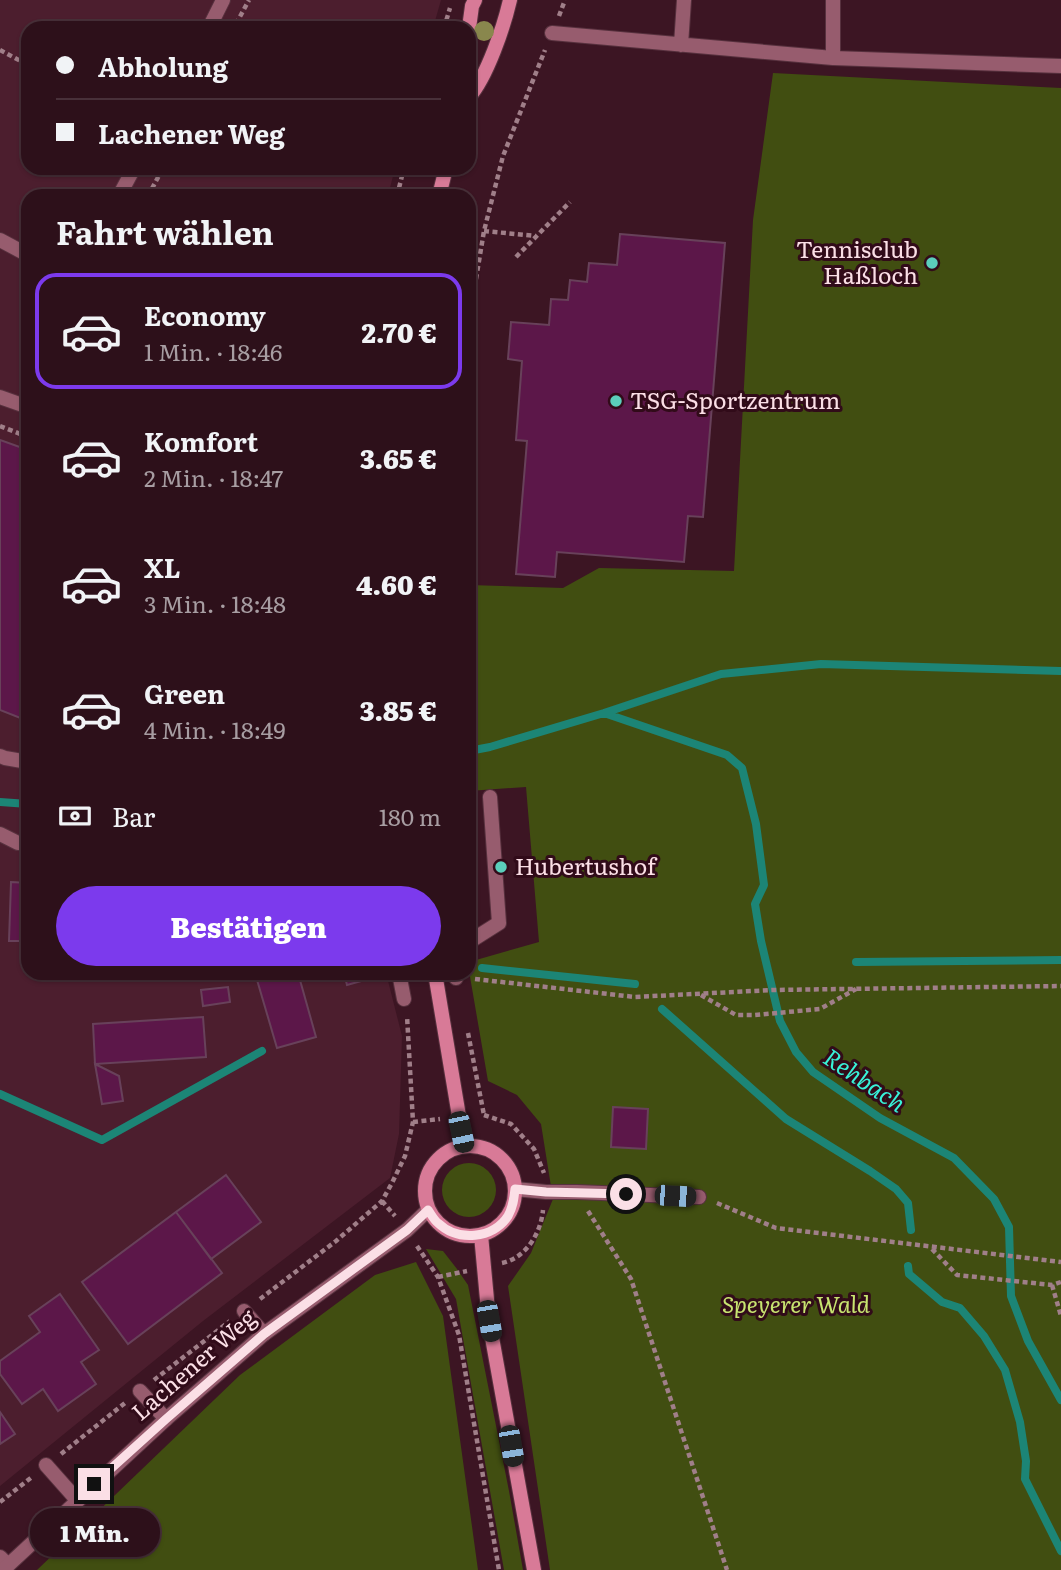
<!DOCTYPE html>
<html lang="de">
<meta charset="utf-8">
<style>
:root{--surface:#2d101a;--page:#391e27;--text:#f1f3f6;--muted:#a79da2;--line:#483039;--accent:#7c3aed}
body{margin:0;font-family:Literata,serif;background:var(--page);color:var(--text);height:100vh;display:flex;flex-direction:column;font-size:26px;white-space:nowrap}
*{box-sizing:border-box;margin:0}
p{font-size:23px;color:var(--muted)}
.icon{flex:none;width:38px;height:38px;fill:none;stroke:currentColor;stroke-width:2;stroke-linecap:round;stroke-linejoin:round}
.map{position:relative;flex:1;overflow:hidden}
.drawer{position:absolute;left:21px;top:189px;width:455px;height:791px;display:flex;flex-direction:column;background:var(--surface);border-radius:21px;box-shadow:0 2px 5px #0004,0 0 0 2px var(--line)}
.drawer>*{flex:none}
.hud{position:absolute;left:21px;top:21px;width:455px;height:154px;border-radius:21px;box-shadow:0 2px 5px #0004,0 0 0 2px var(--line);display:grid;align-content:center;height:154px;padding:0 35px;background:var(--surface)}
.end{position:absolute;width:32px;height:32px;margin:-16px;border:9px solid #fbdfe6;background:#111;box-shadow:0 0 0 4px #111}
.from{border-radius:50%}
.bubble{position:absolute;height:49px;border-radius:24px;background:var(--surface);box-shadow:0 2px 5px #0004,0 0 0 2px var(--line);font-size:23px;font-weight:800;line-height:49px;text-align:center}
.car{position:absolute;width:21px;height:42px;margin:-21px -10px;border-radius:9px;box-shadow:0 0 5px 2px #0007;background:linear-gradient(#222 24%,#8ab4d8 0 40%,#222 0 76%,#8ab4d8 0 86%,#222 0)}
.hud b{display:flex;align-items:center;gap:24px;height:66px;font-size:26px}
.hud b+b{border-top:2px solid var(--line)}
.hud i{width:18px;height:18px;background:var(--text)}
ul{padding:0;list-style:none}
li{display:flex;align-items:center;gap:21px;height:116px;margin:0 14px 10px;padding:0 21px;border:4px solid transparent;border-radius:21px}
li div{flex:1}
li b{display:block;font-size:26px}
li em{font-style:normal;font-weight:800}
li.active{border-color:var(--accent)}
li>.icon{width:63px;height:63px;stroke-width:1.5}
h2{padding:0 35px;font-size:32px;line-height:84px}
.pay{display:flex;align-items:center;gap:18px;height:77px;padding:0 35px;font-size:26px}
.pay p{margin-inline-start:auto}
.action{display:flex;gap:14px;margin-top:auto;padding:14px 35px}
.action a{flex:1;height:80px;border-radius:42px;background:var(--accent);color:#fff;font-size:28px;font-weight:800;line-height:80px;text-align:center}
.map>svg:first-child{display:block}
.built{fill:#4c1e2e}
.green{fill:#414e11}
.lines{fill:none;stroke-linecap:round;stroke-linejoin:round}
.stream{stroke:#1c8576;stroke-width:8}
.building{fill:#5c1749;stroke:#68415a;stroke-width:2}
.service-casing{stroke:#57313e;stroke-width:16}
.minor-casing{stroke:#57313e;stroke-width:16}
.tertiary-casing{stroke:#57313e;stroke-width:16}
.secondary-casing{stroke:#57313e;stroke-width:16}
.path{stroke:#a07f89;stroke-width:4.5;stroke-dasharray:5 3.5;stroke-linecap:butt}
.service{stroke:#975c6e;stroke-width:14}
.minor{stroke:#975c6e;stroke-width:14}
.tertiary{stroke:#975c6e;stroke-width:14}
.secondary{stroke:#d87a97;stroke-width:14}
.tree{fill:#89874d}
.route{stroke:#fbdfe6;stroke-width:9}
.poi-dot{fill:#5bcebb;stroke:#310b19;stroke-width:2.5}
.labels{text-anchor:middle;stroke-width:6;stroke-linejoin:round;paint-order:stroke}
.poi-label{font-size:23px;fill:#fbdfe6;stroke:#310b19;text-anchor:start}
.park-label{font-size:23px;font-style:italic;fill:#c8e470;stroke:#310b19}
.street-label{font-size:23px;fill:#fbdfe6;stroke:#310b19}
.water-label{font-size:24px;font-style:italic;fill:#38f2d8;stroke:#310b19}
</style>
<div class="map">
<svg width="1061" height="1570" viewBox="0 0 1061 1570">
<rect width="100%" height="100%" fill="#3c1523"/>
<!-- built -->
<path class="built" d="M0 0H441L433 28H28V168H395L388 196H28V973H386L402 1036 399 1134 390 1178 203 1321 0 1486Z"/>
<!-- green -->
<path class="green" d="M773 73 1061 88V1570H550L508 1286 531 1253 553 1199 541 1124 517 1095 488 1081 469 971V962L539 942 526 787 469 791V585L563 588 599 568 734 571 753 220Z
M442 1190a27 27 0 1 1 54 0a27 27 0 1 1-54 0Z
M426 1249 443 1251 457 1269 468 1285 509 1491 523 1570H504L456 1299Z
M416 1262 443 1316 478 1570H37L240 1375 375 1275Z"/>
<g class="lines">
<!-- stream -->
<path class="stream" d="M604 713 727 755 742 768 756 824 764 885 755 904 761 941 780 1021 796 1052 813 1072 880 1118 954 1158 994 1199 1009 1227 1011 1296 1028 1341 1061 1400
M469 751 490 747 604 713 721 674 821 664 1061 671
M0 802 28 804
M856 962 1061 960
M482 968 635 984
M662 1009 786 1119 870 1171 896 1189 908 1203 911 1230
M0 1094 102 1140 262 1051
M908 1266 909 1274 942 1302 960 1308 984 1336 1005 1370 1020 1422 1026 1461 1025 1479 1061 1551"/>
</g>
<!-- building -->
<path class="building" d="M620 234 725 243 703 517 688 516 684 562 557 552 555 577 516 574 527 441 516 440 522 361 508 359 511 322 549 325 551 299 568 300 570 280 587 282 589 263 617 265Z
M0 440 28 450V721L0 710Z
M11 882 28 883V941H9Z
M255 973H298L316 1037 277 1048Z
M344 973H383V975L347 985Z
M228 987 230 1002 203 1006 201 990Z
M203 1017 206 1057 95 1064 93 1024Z
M95 1064 119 1076 123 1101 102 1104Z
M613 1107 648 1109 646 1149 611 1147Z
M226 1175 261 1222 211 1259 176 1212Z
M176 1212 222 1273 128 1344 82 1282Z
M60 1294 99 1350 81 1362 96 1384 58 1411 43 1389 22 1404 0 1374V1361L40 1332 29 1316Z
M0 1412 15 1434 0 1444Z"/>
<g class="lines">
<!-- service casing -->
<g class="service-casing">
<path id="service" d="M552 33 833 58 1061 66
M681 45 684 0
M833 58V0
M0 756 5 758 28 762
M0 834 18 843H28
M469 942 499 923 490 797
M399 973 404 999
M456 973V978
M515 1189 546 1192H577L699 1197
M244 1311 264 1334
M140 1391 166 1419
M46 1465 77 1500
M0 1557 8 1565"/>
</g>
<!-- minor casing -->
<g class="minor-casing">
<path id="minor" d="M209 28 223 0
M119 196 134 168
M0 240 28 255
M0 397 28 407"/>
</g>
<!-- tertiary casing -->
<g class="tertiary-casing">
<path id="tertiary" d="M3 1570 166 1419 264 1334 407 1230 428 1210"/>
</g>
<!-- secondary casing -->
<g class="secondary-casing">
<path id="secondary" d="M469 28 472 6 475 0
M469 97C487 77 504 26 510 0
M439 196 446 168
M435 973 464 1146
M425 1191a45 45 0 1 1 90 0a45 45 0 1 1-90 0Z
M481 1235 489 1321 534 1570"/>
</g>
<!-- path -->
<path class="path" d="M559 16 565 0
M236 24 249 0
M444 28 450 8
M0 50 28 65
M148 196 163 168
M397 196 404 168
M484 231 536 236
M516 257 570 202
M469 321 484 231 503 156 545 50
M0 426 28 437
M475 979 635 997 772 990 1061 986
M701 995 736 1015H755L820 1009 856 989
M468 1033 484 1115
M484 1115 511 1124 534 1149 544 1173
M413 1122 440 1119
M382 1201 395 1216
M717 1203 776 1228 1061 1262
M588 1211 631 1279 727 1570
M417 1246 438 1277 459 1335 499 1570
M932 1249 957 1275 1052 1285 1061 1282
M502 1263C526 1258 541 1233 543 1210
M438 1277 467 1271
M1052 1285 1061 1316
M260 1299 336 1241 382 1201 392 1183 405 1156 413 1122 407 1016
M154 1380 230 1321
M61 1454 125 1403
M0 1502 32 1477"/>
<!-- service -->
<use href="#service" class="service"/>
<!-- minor -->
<use href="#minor" class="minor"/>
<!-- tertiary -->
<use href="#tertiary" class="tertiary"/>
<!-- secondary -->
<use href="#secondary" class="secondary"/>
</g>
<!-- trees -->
<circle class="tree" cx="484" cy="31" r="10"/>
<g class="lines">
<!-- route -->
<path class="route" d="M94 1484 166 1419 264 1334 407 1230 428 1210C431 1214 434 1220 438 1223 458 1242 493 1239 508 1216 513 1207 514 1199 515 1189L546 1192 626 1194"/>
</g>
<!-- markers -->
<g class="poi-dot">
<circle cx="932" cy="263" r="7"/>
<circle cx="616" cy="401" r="7"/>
<circle cx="501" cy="867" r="7"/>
</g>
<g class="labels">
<!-- poi labels -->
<g class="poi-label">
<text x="918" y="258" text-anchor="end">Tennisclub<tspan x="918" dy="26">Haßloch</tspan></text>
<text x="630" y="409">TSG-Sportzentrum</text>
<text x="515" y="875">Hubertushof</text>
</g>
<!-- park labels -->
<g class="park-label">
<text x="796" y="1313">Speyerer Wald</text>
</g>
<!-- street labels -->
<g class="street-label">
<text transform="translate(194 1365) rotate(-41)" y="8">Lachener Weg</text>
</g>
<!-- water labels -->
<g class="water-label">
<text transform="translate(864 1081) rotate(34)" y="8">Rehbach</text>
</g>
</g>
</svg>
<i class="end from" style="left:626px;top:1194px"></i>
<i class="end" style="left:94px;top:1484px"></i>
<div class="bubble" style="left:30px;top:1508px;width:130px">1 Min.</div>
<i class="car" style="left:461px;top:1132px;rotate:168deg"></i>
<i class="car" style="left:675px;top:1196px;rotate:93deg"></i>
<i class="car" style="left:489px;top:1321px;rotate:170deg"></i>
<i class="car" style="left:511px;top:1446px;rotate:170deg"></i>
<div class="hud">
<b><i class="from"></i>Abholung</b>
<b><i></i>Lachener Weg</b>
</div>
<section class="drawer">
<h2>Fahrt wählen</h2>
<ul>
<li class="active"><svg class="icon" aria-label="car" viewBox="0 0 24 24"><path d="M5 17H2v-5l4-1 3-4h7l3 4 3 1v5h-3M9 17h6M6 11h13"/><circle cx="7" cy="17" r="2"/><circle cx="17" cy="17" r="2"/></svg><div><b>Economy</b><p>1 Min. · 18:46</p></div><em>2.70 €</em></li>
<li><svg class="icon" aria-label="car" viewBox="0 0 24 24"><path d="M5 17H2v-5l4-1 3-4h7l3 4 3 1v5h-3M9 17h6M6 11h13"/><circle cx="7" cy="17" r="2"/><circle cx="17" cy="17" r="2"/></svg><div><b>Komfort</b><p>2 Min. · 18:47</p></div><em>3.65 €</em></li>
<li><svg class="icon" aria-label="car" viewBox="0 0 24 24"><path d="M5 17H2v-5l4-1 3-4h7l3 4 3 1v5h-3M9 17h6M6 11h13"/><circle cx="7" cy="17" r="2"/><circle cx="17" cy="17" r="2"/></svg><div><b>XL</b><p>3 Min. · 18:48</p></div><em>4.60 €</em></li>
<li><svg class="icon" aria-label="car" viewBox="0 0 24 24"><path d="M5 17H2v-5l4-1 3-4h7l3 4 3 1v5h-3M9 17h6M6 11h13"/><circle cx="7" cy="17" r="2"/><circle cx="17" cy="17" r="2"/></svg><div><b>Green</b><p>4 Min. · 18:49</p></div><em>3.85 €</em></li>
</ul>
<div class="pay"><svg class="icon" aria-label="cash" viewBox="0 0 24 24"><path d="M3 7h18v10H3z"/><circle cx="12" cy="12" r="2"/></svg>Bar<p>180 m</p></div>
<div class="action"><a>Bestätigen</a></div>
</section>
</div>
